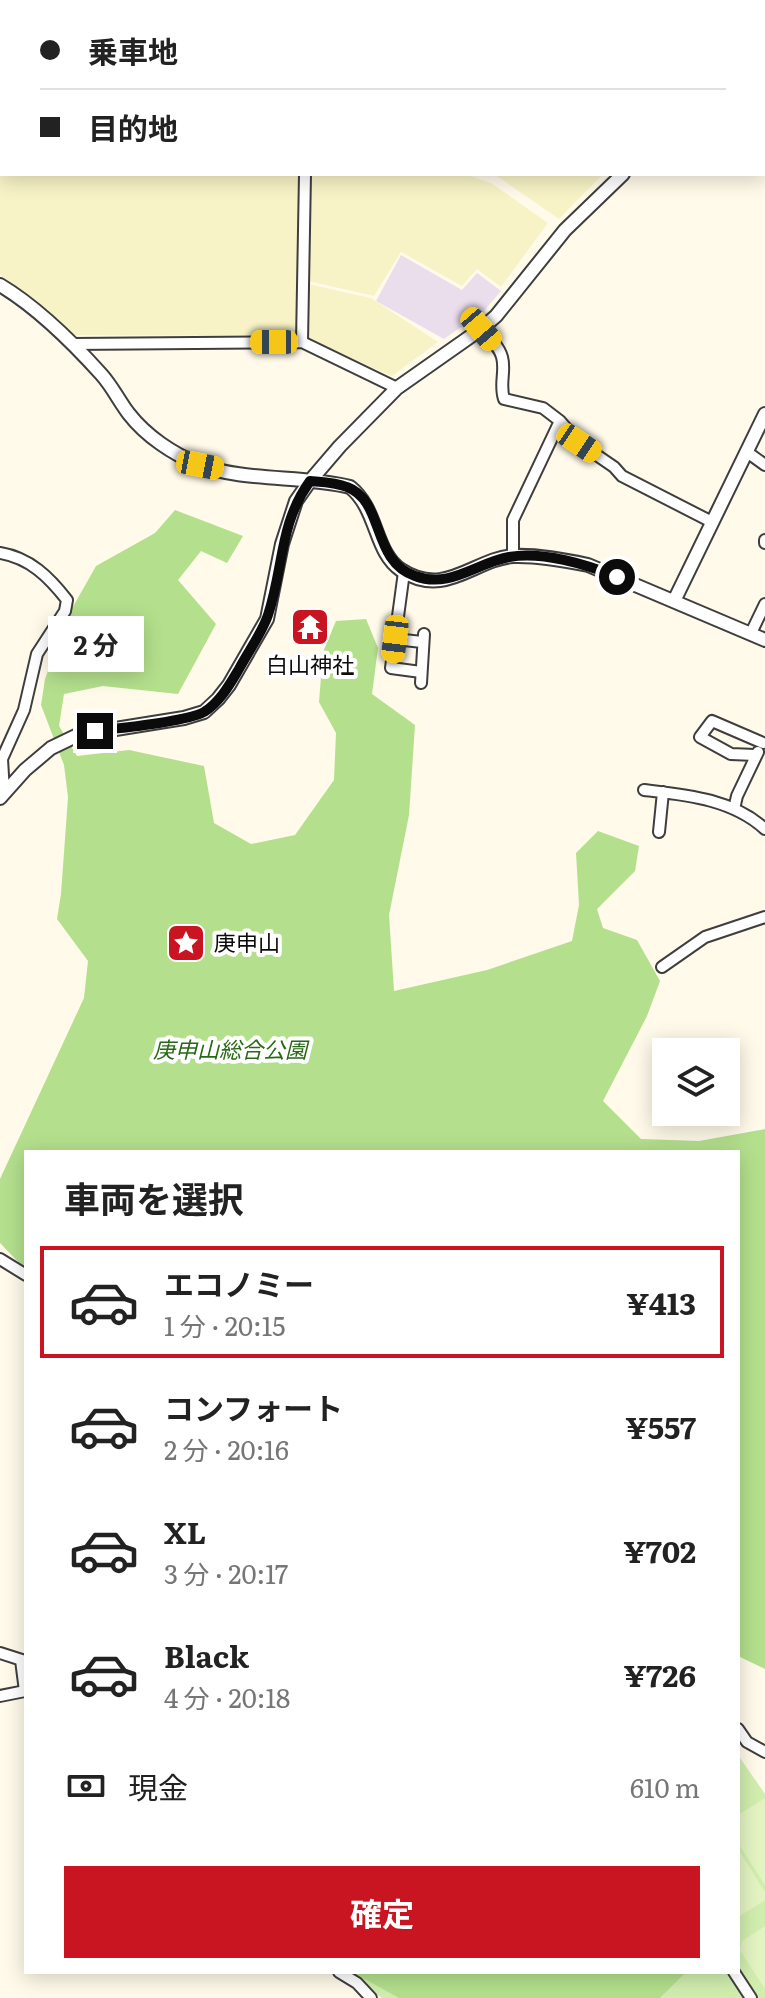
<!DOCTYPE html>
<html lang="ja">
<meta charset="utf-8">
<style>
:root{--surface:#fff;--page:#f2f2f2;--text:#222;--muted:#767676;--line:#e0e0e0;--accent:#c91521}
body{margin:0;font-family:Literata,"Noto Sans JP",serif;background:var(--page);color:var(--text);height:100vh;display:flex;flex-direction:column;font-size:30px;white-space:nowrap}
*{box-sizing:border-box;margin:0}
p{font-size:26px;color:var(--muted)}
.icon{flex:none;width:44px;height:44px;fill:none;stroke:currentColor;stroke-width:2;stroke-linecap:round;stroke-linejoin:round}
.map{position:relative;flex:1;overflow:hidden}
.side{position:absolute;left:24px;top:1150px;width:716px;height:824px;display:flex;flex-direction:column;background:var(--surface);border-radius:0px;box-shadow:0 4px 20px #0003}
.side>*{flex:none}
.hud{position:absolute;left:0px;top:0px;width:766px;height:176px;box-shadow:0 4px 20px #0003;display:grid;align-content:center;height:176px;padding:0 40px;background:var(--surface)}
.controls{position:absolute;left:652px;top:1038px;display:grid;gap:16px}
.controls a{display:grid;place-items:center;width:88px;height:88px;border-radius:0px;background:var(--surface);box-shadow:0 4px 20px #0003;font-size:40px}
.end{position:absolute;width:36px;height:36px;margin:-18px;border:10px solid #0b0b0b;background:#fff;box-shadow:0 0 0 4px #fff}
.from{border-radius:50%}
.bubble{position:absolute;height:56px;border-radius:0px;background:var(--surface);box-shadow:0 4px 20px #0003;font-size:26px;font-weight:700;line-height:56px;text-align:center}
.car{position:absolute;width:24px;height:48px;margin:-24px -12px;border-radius:10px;box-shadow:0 0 6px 2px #0007;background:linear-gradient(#f5c518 24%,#345 0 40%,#f5c518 0 76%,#345 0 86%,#f5c518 0)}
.hud b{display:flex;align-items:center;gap:28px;height:76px;font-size:30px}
.hud b+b{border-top:2px solid var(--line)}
.hud i{width:20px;height:20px;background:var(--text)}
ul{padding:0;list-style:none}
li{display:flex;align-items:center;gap:24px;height:112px;margin:0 16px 12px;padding:0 24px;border:4px solid transparent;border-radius:0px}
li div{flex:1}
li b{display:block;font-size:30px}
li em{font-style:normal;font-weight:700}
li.current{border-color:var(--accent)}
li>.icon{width:72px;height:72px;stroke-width:1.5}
h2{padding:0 40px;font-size:36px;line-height:96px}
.pay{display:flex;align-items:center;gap:20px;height:88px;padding:0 40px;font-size:30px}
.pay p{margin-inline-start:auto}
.primary-button{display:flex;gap:16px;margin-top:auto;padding:16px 40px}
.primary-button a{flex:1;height:92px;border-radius:0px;background:var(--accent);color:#fff;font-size:32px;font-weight:700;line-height:92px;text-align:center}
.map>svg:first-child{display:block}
.industrial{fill:#eadeec}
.farmland{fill:#f8f3c6}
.green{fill:#d1eeaf}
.forest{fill:#b4e08d}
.pitch{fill:#e3f4c2}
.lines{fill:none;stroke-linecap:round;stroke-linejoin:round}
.minor-casing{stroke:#3e3e3e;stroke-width:14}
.tertiary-casing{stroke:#3e3e3e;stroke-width:16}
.minor{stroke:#fff;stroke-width:10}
.tertiary{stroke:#fff;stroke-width:12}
.route{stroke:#0b0b0b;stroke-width:10}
.labels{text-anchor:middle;stroke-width:8;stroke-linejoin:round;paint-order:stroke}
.poi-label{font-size:22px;fill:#0b0b0b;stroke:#fff}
.park-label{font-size:22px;font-style:italic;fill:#286915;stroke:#fff}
</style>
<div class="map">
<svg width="765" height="1998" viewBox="0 0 765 1998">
<rect width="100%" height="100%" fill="#fffae9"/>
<!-- industrial -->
<path class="industrial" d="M401 255 462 290 477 273 501 291 483 312 444 339 376 301Z"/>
<!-- farmland -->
<path class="farmland" d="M0 0H302L2 2V140Z
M311 0H572L576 2H311Z
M0 151 2 174H301L298 336 73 335 19 288 0 275Z
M310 174H465L491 183 548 223 501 287 477 269 462 286 401 252 374 296 308 281Z
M494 174H603L559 219Z
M308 284 371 298 438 342 392 376 308 340Z"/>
<!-- green -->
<path class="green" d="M738 1755 765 1794V1998H382L345 1972H738Z"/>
<!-- forest -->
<path class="forest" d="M175 510 243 536 227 563 201 551 178 580 216 624 178 694 103 686 64 694 59 726 77 756 129 750 204 766 214 823 251 844 295 835 334 780 336 733 319 702 323 652 336 621 366 619 378 648 372 694 415 725 409 815 389 915 394 991 487 970 572 941 579 905 576 853 598 831 639 846 635 871 597 909 603 928 637 940 660 981 647 1016 603 1101 641 1139 699 1141 765 1129V1669L738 1656V1152H26V1270L0 1243V1179L84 998 88 961 57 919 61 894 68 797 64 765 41 705 45 679 70 612 96 566 155 533Z
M352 1972H686L660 1998H399Z"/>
<!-- pitch -->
<path class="pitch" d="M765 1798V1885L738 1843V1815Z
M738 1849 765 1892V1900L738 1917Z
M765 1926V1989L740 1950 742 1941Z"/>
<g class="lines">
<!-- minor casing -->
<g class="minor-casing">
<path id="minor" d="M584 0 588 2
M307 2V0
M0 147H2
M481 329C489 337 499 346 502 357 506 371 499 384 504 399L543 408 560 421 579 443 614 467 622 476 712 522
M302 342 305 174
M72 344 302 342 397 388
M747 452 765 465
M765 540V543
M0 553C30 558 49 577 67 600L65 611 37 654 24 710 2 759 4 792 0 791
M513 556V520L560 421
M404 572 391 668 421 672
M751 633 765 604
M395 639 422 642
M421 683 424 634
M755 755 731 754 700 737 712 721 763 743
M644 790C687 795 732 799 765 829
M734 809 737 796 758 752
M659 832 663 792
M662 967 705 937 765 917
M0 1259 26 1275
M0 1653 25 1661
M0 1696 25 1691 21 1660
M738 1729 747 1742 765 1752
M339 1972 357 1983 371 1998
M734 1972 751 1998"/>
</g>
<!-- tertiary casing -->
<g class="tertiary-casing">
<path id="tertiary" d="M755 2 757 0
M0 285C35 306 74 344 101 374 112 386 119 401 129 414 146 436 173 454 198 464 242 482 303 475 350 487 378 509 374 552 401 570 445 599 474 559 513 556 538 555 564 560 588 565L765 640
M674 601 765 414
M0 798 25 770 51 748 78 735 184 718 204 712 218 699 229 685 267 619 282 544 296 501 310 481 340 446 397 388 481 329 496 316 565 230 623 174"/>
</g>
<!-- minor -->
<use href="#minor" class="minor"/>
<!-- tertiary -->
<use href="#tertiary" class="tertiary"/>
</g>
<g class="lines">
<!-- route -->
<path class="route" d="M95 731C119 728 186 722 204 712 220 702 230 684 239 669 248 652 262 633 268 615 284 567 279 524 310 481 323 482 335 482 347 487 385 501 371 561 415 576 450 589 476 563 509 557 542 551 586 564 617 577"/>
</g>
<!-- icons -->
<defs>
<g id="temple-square" transform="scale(2)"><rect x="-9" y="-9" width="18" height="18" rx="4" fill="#c91521" stroke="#fff"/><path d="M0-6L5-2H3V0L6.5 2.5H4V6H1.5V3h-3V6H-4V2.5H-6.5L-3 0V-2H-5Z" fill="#fff"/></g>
<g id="sight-square" transform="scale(2)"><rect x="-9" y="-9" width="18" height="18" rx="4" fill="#c91521" stroke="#fff"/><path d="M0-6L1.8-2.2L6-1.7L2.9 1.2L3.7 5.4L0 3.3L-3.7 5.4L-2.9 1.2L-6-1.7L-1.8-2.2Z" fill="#fff"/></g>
</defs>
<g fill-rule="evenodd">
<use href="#temple-square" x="310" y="627"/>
<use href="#sight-square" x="186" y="943"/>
</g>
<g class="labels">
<!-- poi labels -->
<g class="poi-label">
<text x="310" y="673">白山神社</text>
<text x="214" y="951" text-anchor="start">庚申山</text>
</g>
<!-- park labels -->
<g class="park-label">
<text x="230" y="1058">庚申山総合公園</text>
</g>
</g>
</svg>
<div class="controls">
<a><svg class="icon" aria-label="layers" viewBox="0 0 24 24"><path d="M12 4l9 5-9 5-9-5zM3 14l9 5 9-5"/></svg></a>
</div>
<i class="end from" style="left:617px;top:577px"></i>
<i class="end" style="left:95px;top:731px"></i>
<div class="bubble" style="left:48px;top:616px;width:96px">2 分</div>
<i class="car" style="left:481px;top:329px;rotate:139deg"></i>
<i class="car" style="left:274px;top:342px;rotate:270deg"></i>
<i class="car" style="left:579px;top:443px;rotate:124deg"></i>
<i class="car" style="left:200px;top:465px;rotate:101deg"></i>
<i class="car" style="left:395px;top:639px;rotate:187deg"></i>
<div class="hud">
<b><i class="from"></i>乗車地</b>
<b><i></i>目的地</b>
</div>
<section class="side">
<h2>車両を選択</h2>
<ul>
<li class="current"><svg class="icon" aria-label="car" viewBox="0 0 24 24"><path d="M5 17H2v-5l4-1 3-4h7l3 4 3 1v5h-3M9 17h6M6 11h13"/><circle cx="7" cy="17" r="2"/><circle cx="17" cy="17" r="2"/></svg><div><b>エコノミー</b><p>1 分 · 20:15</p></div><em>¥413</em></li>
<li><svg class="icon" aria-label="car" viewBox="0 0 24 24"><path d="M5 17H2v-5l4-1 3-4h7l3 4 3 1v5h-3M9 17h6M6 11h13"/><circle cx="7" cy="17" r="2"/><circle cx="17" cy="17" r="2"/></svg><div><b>コンフォート</b><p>2 分 · 20:16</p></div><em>¥557</em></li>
<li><svg class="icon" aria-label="car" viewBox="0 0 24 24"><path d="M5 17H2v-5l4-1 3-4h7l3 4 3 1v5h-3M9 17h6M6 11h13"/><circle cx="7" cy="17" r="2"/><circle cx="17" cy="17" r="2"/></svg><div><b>XL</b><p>3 分 · 20:17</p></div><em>¥702</em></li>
<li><svg class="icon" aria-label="car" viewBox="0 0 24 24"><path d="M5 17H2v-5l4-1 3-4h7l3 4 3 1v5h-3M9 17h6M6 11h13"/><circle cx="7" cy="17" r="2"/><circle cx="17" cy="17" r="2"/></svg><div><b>Black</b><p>4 分 · 20:18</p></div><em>¥726</em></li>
</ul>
<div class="pay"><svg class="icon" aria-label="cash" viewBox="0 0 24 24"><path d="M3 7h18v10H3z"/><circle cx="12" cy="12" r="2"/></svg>現金<p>610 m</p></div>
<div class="primary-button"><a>確定</a></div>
</section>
</div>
